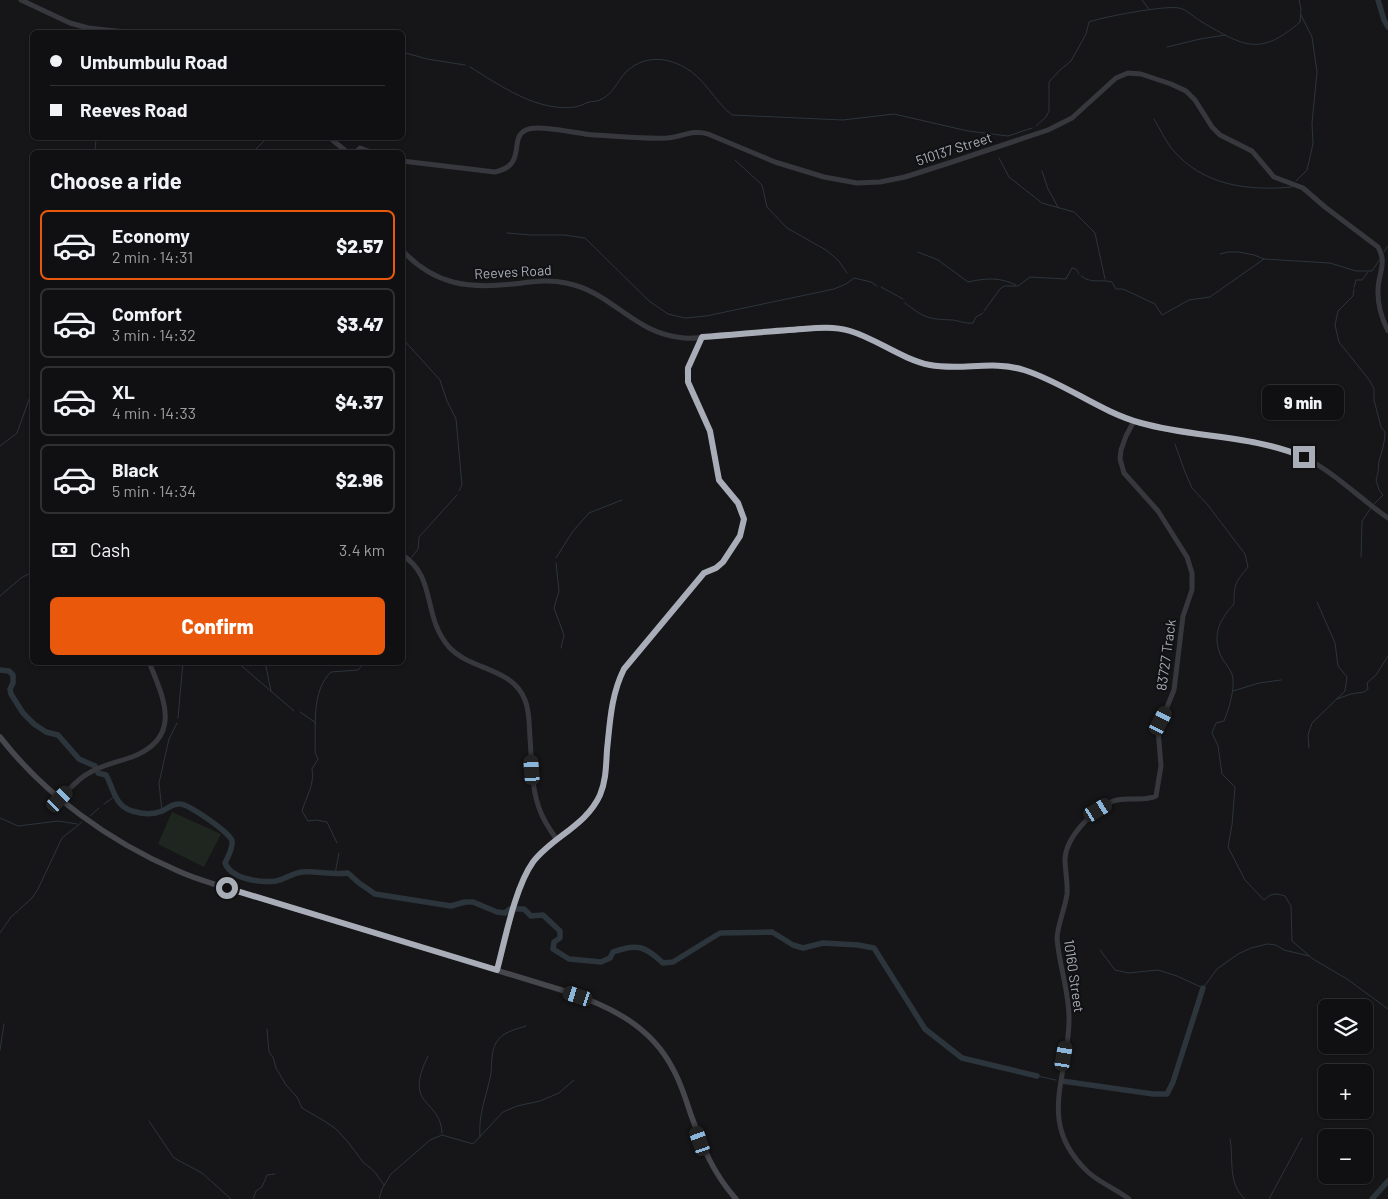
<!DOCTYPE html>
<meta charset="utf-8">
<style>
:root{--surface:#101012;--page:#19191b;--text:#f1f3f6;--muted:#9c9d9f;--line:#303032;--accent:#ea580c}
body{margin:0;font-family:Barlow,sans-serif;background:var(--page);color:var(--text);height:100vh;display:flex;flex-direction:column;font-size:19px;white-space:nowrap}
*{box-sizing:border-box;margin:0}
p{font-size:16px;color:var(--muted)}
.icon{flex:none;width:28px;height:28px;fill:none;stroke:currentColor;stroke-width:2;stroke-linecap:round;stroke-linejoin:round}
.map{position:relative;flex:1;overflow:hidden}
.panel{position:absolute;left:30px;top:150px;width:375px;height:515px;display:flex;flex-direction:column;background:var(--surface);border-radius:8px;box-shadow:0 1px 4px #0004,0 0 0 1px var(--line)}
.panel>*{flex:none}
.hud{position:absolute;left:30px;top:30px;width:375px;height:110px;border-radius:8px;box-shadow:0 1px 4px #0004,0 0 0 1px var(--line);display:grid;align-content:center;height:110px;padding:0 20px;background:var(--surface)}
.tools{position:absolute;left:1318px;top:999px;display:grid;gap:10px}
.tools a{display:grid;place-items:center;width:55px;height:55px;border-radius:8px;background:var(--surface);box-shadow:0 1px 4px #0004,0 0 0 1px var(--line);font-size:25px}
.end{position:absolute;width:22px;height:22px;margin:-11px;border:6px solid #a8adb8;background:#111;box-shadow:0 0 0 2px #111}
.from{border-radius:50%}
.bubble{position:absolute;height:35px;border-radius:8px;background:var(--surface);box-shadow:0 1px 4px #0004,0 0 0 1px var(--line);font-size:16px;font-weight:800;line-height:35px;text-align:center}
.car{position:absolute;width:15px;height:30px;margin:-15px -8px;border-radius:6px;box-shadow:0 0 4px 1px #0007;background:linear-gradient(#222 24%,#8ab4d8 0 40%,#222 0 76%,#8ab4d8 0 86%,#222 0)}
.hud b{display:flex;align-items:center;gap:18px;height:48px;font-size:19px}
.hud b+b{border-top:1px solid var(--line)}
.hud i{width:12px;height:12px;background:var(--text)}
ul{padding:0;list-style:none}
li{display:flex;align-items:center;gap:15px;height:70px;margin:0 10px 8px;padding:0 10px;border:2px solid var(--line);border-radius:8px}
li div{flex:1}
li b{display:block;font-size:19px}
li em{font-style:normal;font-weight:800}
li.current{border-color:var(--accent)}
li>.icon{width:45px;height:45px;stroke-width:1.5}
h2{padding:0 20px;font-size:22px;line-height:60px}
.pay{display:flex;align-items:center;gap:12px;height:55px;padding:0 20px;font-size:19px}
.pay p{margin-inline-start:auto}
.cta{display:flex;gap:10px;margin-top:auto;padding:10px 20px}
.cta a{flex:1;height:58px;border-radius:8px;background:var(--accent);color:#fff;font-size:20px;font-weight:800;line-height:58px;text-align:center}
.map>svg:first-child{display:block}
.garden{fill:#1e261f}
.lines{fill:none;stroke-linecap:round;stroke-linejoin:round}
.stream{stroke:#2c353c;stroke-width:1}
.river{stroke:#2c353c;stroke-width:5.5}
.tertiary{stroke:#37383d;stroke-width:5}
.secondary{stroke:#45474d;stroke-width:5.5}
.route{stroke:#a8adb8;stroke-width:6}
.labels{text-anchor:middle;stroke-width:4;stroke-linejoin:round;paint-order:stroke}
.street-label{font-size:14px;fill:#a8adb8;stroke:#111113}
</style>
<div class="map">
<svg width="1388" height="1199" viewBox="0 0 1388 1199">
<rect width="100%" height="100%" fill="#161618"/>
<!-- garden -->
<path class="garden" d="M172 812 221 834 204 867 158 844Z"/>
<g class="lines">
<!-- stream -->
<path class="stream" d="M1142 0 1149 9
M1167 47 1200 39 1225 35
M402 52 427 59 465 65
M470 67C501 86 537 112 575 107 580 106 584 104 589 102 592 101 596 102 600 100 612 95 617 82 625 73 642 56 664 56 684 67 705 78 714 101 732 115L843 120 894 114 968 131 1008 136 1032 128
M1154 119C1160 129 1165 140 1172 149 1203 186 1248 191 1292 187
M1036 126 1046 117 1049 111V82L1060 70 1071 61 1086 34 1089 22C1102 17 1166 5 1179 8 1186 9 1195 18 1202 22 1243 46 1260 57 1300 22L1301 9 1299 0
M95 152 96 138
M253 152 267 138
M999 158 1009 177 1042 203 1074 212 1095 233 1105 279
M735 160 762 185 767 207 787 228 826 250 838 260 847 273
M1042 171 1048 189 1058 207
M1296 181 1307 170 1313 144 1312 123 1317 72 1312 37 1301 15
M507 233 531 235H564L585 238 649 301 668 314 685 318 706 316 834 289 846 284 854 278 871 282 877 286
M918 252 938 260 968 282C986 278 1000 277 1016 285
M1384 252 1388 246
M1220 254 1228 252H1239L1254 255 1264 259 1330 263 1356 271H1372L1380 259
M1081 276C1091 284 1101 279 1112 282L1116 289H1123L1155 304 1162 315 1189 300 1210 297 1264 259
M881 287 903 299
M1354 287 1356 280H1362L1368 272
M1354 289 1353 296 1338 311 1335 325 1339 342 1370 381 1374 389V400L1381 427 1385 432C1385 443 1382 451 1379 461 1378 469 1379 471 1376 480L1379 490 1383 495 1374 504
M905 303C926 319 928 319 953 320 960 321 966 324 973 323L976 317 983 313
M984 311 1000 289 1004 286H1018L1030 277 1066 279 1072 268 1076 269 1079 274
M402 338 440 380 447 401 456 419 462 485 459 491
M1175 444 1185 472 1192 488 1207 504 1245 554 1248 567C1235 583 1234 584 1234 604 1221 618 1212 633 1220 654 1223 661 1229 667 1232 674 1236 686 1229 709 1224 721L1216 723 1212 733 1218 746 1222 774 1235 787 1232 825 1228 847 1245 880 1264 900C1271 893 1276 893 1285 896L1291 906 1292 941 1313 959 1347 979 1388 1009
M0 446 17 433 32 391
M1361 557 1362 521 1371 508
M411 558 418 549 419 537 457 495
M556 558 573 531 589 513 622 500
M556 563 559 591 554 608 564 635 561 648
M402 572 405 570 403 565 405 562
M0 596 21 578 32 572
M237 662 294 711
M265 662 271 691
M1233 691 1259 683 1281 680
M1337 699 1351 694 1364 692 1368 689 1367 683 1376 675 1388 656
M300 712 316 723
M178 718 183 662
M1309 748 1308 735 1312 723 1345 691 1347 677 1338 666 1335 643 1317 602
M104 804 114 797
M162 811 159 783 169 739 177 723
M90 816 99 808
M0 818 18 826 58 821 77 824
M337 843 327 822 316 820 308 821 302 811C306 797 315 784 312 769L318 759 315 752C316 727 311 691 331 672L358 670 365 662
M335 874 339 853
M0 933 11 917 32 898 38 889 62 838 82 822
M1100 950 1115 970 1128 973 1158 970 1177 976 1203 988 1217 969 1238 954 1251 948 1267 944 1276 945 1284 950 1309 956
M267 1029 269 1052 273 1057 276 1068 286 1085 297 1097 302 1108 326 1122 336 1129 348 1142 363 1162 374 1171 384 1185
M0 1050 4 1024
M428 1056C402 1108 441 1098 442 1133
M1037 1076 1056 1080
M149 1121 174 1158 202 1173 231 1199
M480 1137C478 1113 487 1096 491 1073 492 1063 491 1052 496 1043 502 1032 514 1030 526 1026
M1230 1139C1234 1160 1227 1183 1245 1199
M253 1199 256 1191 262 1187 267 1175 275 1174
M379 1199 382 1189 391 1174 430 1140 442 1135 473 1144 503 1112 517 1106 540 1101 559 1093 574 1080
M1269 1199 1302 1138"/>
<!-- river -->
<path class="river" d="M1378 0 1384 20 1388 27
M0 670 9 671 13 675V683L10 689 11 694 23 713 34 724 46 732 58 735 79 759 95 766
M98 773 106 775C114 789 114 805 132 811 142 814 153 815 162 811 169 808 173 803 180 804 188 804 231 833 232 841 233 848 228 857 225 863 231 879 260 883 276 881 285 879 293 873 302 872 317 871 333 875 348 873L359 883 375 894 451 906 465 902H473L497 912 505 913 510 909H524L531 916 543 915 560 931V938L554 942 553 949 569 959 601 962 610 958 613 952C637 943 645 946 663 963L673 962 720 933 772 932 793 945 803 948 823 943 858 945 874 948 925 1029 962 1058 1037 1076
M1062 1081 1153 1094H1167L1173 1082 1203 988
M1372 1199 1388 1181"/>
<!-- tertiary -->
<path class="tertiary" d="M21 0 70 23 88 28 126 32
M330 138 347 152
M356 152 360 148 371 152
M402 161 495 172C528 165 508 138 526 130 539 124 578 134 594 135 618 136 643 139 667 138 682 137 693 129 708 134L775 162 824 177 857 183 880 182 905 177 949 163 1048 130 1072 118 1116 78 1128 73 1141 74 1171 84 1186 91 1195 100 1212 127 1220 135 1252 151 1274 177 1303 188 1325 207 1378 247C1388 264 1377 275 1378 293 1378 305 1382 319 1388 331
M402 250C434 285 469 289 513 284 531 282 548 279 566 283 613 292 633 334 684 338 698 339 713 336 727 335 750 333 773 331 795 329 811 328 827 327 843 329 873 335 897 356 926 364 955 372 986 361 1016 368 1058 378 1095 408 1136 422 1186 438 1242 434 1292 452 1329 466 1356 496 1388 518
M402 555C437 576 422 617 449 647 471 671 512 667 525 700 530 712 529 726 530 738 532 763 531 790 541 813 545 823 551 831 557 840
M60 799C69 790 77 779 89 773 102 765 118 762 132 757 183 737 164 699 149 662
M497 970C506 940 515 887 533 862 552 837 586 826 600 795 606 781 606 766 607 750 609 722 611 695 624 669L704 573 717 568 723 562 740 536 744 519 739 503 719 480 710 431 688 382 687 371 689 365 702 337
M1129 1199C1116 1189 1100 1183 1088 1172 1036 1123 1068 1079 1069 1021 1070 994 1059 966 1057 938 1058 923 1065 909 1067 894 1068 882 1065 871 1065 859 1066 837 1092 811 1111 802 1125 795 1141 803 1156 796L1161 766 1158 729 1174 690 1183 616 1192 590V573L1187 557 1158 511 1124 473 1120 459 1121 450 1126 436 1134 421"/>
<!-- secondary -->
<path class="secondary" d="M0 737C45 795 109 841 176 870 193 878 210 883 227 888L568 992C611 1007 651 1026 673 1069 681 1083 686 1100 691 1115 703 1148 713 1173 736 1199"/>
</g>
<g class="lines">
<!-- route -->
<path class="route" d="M227 888 497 970C505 940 515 887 533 862 552 837 586 826 600 795 606 781 606 766 607 750 610 722 611 695 624 669L704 573 716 568 723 562 740 536 744 519 738 503 719 480 710 431 688 382V368L702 337C731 335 760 332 789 330 809 329 830 325 850 331 877 339 901 359 930 365 961 371 993 360 1024 370 1065 383 1100 412 1141 423 1194 438 1253 435 1304 457"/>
</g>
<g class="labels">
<!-- street labels -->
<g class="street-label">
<text transform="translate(954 149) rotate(-18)" y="5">510137 Street</text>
<text transform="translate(513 272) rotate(-3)" y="5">Reeves Road</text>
<text transform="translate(1166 655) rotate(-82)" y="5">83727 Track</text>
<text transform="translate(1074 976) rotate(82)" y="5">10160 Street</text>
</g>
</g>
</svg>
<div class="tools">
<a><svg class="icon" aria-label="layers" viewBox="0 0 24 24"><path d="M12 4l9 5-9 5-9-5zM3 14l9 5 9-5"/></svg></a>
<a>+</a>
<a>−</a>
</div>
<i class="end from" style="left:227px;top:888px"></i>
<i class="end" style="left:1304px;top:457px"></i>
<div class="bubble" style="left:1262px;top:385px;width:82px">9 min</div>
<i class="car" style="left:1161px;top:721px;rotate:27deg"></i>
<i class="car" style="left:532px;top:770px;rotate:356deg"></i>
<i class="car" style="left:60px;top:799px;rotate:44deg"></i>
<i class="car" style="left:1098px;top:810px;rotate:59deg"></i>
<i class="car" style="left:578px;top:996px;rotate:288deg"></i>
<i class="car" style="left:1064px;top:1056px;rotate:10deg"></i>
<i class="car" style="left:700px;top:1141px;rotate:341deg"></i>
<div class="hud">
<b><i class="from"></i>Umbumbulu Road</b>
<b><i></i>Reeves Road</b>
</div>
<section class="panel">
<h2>Choose a ride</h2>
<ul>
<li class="current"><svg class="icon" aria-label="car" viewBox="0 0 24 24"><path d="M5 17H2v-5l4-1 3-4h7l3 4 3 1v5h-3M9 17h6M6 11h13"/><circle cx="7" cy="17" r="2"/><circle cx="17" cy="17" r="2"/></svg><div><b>Economy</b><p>2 min · 14:31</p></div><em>$2.57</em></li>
<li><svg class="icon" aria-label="car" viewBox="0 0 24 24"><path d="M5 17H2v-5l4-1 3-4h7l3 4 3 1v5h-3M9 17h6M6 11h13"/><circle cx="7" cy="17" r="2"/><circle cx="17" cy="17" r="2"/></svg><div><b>Comfort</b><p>3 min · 14:32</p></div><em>$3.47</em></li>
<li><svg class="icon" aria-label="car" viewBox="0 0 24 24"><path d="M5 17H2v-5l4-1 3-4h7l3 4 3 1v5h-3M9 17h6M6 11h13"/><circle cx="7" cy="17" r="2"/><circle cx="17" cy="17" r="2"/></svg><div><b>XL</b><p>4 min · 14:33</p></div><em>$4.37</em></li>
<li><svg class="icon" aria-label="car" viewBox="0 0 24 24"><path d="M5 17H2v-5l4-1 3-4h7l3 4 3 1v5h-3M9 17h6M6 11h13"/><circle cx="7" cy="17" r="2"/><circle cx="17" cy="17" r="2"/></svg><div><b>Black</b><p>5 min · 14:34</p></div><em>$2.96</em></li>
</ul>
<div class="pay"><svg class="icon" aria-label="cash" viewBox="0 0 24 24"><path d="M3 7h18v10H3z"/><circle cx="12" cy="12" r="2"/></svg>Cash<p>3.4 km</p></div>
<div class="cta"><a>Confirm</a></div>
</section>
</div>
